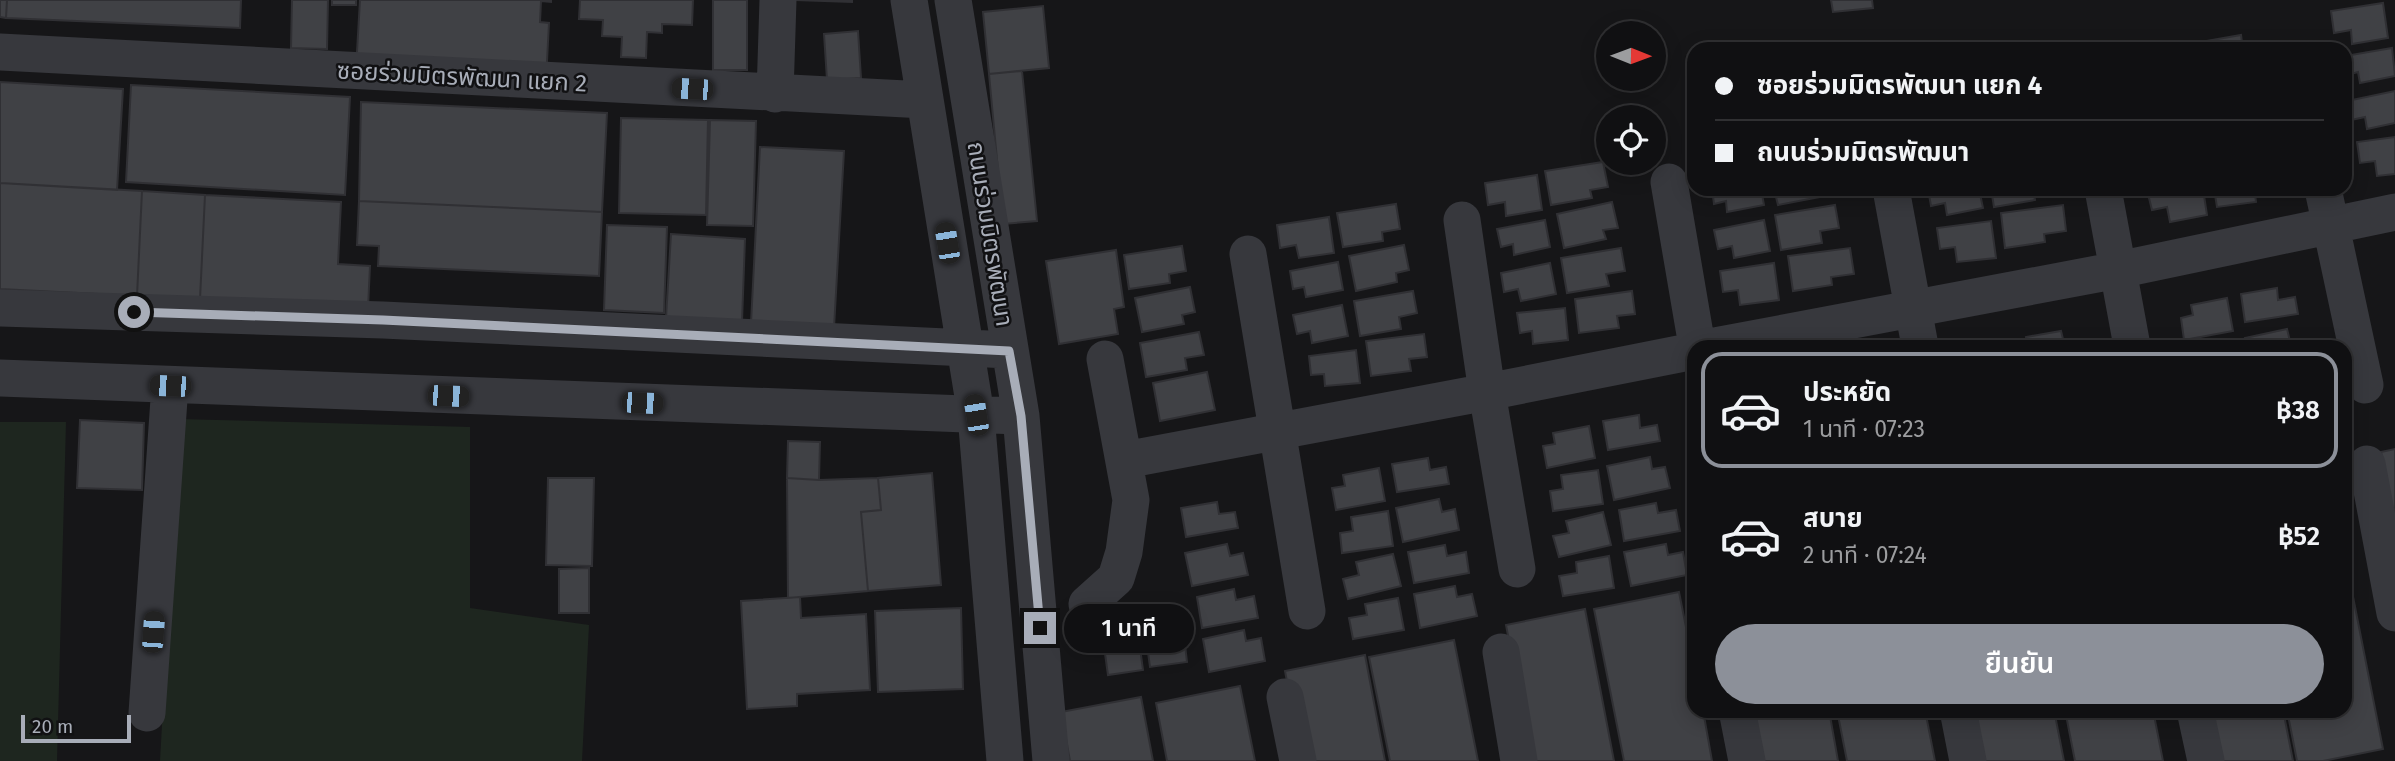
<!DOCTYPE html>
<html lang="th">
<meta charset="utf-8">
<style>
:root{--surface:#101012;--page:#19191b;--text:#f1f3f6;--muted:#9c9d9f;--line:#303032;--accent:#8c9099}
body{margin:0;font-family:"Fira Sans","Noto Sans Thai",sans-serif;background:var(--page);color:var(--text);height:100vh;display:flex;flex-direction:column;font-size:26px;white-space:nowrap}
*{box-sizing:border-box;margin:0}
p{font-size:23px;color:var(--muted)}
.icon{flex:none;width:38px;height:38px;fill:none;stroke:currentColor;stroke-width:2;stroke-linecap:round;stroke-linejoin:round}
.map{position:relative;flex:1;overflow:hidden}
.side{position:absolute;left:1687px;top:340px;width:665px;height:378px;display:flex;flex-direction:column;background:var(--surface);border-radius:21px;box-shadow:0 4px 18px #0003,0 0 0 2px var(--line)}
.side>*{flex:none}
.banner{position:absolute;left:1687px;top:42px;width:665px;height:154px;border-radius:21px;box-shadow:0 4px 18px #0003,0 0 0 2px var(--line);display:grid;align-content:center;height:154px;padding:0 28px;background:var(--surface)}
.needle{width:46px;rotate:91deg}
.buttons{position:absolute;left:1596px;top:21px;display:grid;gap:14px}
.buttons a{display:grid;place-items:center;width:70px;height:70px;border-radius:50%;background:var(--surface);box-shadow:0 4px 18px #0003,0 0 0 2px var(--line);font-size:35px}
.scale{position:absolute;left:21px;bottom:18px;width:110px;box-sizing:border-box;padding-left:7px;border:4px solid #a8adb8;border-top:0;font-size:19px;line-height:24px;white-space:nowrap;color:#a8adb8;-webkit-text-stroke:5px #111113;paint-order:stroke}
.end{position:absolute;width:32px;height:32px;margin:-16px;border:9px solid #a8adb8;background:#111;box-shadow:0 0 0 4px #111}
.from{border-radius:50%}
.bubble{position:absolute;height:49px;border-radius:24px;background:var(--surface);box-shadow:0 4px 18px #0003,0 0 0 2px var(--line);font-size:23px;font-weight:600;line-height:49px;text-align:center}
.car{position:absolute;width:21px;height:42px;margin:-21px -10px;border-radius:9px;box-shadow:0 0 5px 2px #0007;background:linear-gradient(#222 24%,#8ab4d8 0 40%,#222 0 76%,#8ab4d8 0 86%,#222 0)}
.banner b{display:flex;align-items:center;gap:24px;height:66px;font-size:26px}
.banner b+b{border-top:2px solid var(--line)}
.banner i{width:18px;height:18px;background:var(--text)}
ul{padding:12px 0 0;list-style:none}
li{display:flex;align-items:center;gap:21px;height:116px;margin:0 14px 10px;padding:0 14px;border:4px solid transparent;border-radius:21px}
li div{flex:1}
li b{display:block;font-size:26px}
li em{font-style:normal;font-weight:600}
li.on{border-color:var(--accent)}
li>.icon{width:63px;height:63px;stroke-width:1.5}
.primary-button{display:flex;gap:14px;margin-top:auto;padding:14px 28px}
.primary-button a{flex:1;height:80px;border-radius:42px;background:var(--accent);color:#fff;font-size:28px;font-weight:600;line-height:80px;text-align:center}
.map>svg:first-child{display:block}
.green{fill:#1e261f}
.building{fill:#404145;stroke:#303034;stroke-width:2}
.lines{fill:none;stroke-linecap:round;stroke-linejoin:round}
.minor{stroke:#37383d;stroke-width:37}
.route{stroke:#a8adb8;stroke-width:9}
.labels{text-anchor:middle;stroke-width:5;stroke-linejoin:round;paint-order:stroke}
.street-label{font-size:24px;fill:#a8adb8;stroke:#111113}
</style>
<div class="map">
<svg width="2395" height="761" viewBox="0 0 2395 761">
<rect width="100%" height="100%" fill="#161618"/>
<!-- green -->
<path class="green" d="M179 419 470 427V608L589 625 582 761H160Z
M0 422H66L57 761H0Z"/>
<!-- building -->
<path class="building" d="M0 0H7L6 18 0 17Z
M7 0H241L240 28 6 18Z
M292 0H328L327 49 291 48Z
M332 0H356V5H332Z
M360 0H551V2L541 1 540 22 549 23 546 80 356 69Z
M580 0H693L692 25 662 24V33L647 32 646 58 621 57 622 37 602 36 603 20 579 19Z
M713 0H747V70H713Z
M795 0H852V2Z
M1831 0H1872L1873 8 1833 12Z
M2383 3 2388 38 2352 44 2351 30 2334 33 2331 11Z
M1043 6 1049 68 989 74 983 12Z
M858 31 861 78 827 80 824 34Z
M2241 35 2243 49H2183V45Z
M2392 48 2395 76 2360 83 2358 72 2347 75 2345 56Z
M1022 71 1037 221 1003 224 989 74Z
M0 82 123 89 117 190 0 183Z
M131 85 350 97 345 195 126 182Z
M2395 91V123L2367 129 2365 117 2351 120 2347 101Z
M361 102 607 113 602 212 359 201Z
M621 118 708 120 706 215 619 213Z
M710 120 756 121 753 226 707 225Z
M2395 137V174L2377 176 2375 161 2360 163 2357 142Z
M760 147 844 151 834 328 751 323Z
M1603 162 1608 187 1590 190 1592 198 1551 205 1545 171Z
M1537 175 1542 210 1506 216 1505 202 1488 205 1485 183Z
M0 183 142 191 137 296 0 289Z
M1712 189H1761L1764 205 1727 212 1726 201 1714 204Z
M1774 189H1818L1820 197 1778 205Z
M1928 189H1979L1983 208 1947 215 1945 203 1931 206Z
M1991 189H2033L2035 200 1994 207Z
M2203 189 2207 215 2170 222 2167 207 2152 210 2147 190Z
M2214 189H2277L2278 191 2255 194 2256 202 2217 207Z
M142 191 205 195 200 299 137 296Z
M205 195 341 202 338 264 370 266 368 308 200 299Z
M359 201 602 212 599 276 378 266 379 246 357 245Z
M1612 202 1618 228 1603 230 1606 239 1564 248 1557 214Z
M1396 204 1400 229 1382 232 1383 241 1343 247 1337 213Z
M1835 205 1839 228 1820 231 1822 243 1781 250 1775 215Z
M2063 205 2066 231 2044 234 2045 242 2005 248 2001 213Z
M1329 217 1334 253 1299 258 1296 245 1280 248 1277 225Z
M1545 220 1550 247 1514 255 1513 244 1501 247 1497 229Z
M1764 220 1770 251 1734 258 1732 246 1718 249 1714 230Z
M1991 221 1996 258 1957 262 1955 247 1940 249 1937 228Z
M607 225 667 227 664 313 604 310Z
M671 234 745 239 742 322 666 318Z
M1404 245 1409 270 1396 273 1397 282 1356 291 1349 256Z
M1182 246 1186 271 1169 274 1170 283 1129 289 1124 255Z
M1621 248 1625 271 1606 274 1609 286 1567 293 1561 258Z
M1850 248 1854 274 1831 277 1832 285 1793 291 1788 256Z
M1116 250 1124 307 1114 309 1118 334 1059 344 1046 261Z
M1338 262 1343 290 1306 297 1304 287 1293 289 1290 271Z
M1550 263 1556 294 1521 301 1518 289 1504 292 1501 273Z
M1774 263 1779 300 1740 305 1738 290 1723 292 1720 271Z
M1190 287 1195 312 1182 315 1184 324 1142 332 1135 298Z
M2277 288 2278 300 2295 297 2298 314 2245 322 2241 294Z
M1413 291 1417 313 1399 317 1401 329 1360 336 1354 301Z
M1632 291 1635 314 1617 316 1619 328 1579 333 1575 299Z
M2227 298 2233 331 2184 340 2181 318 2193 315 2191 305Z
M1342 305 1348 336 1312 343 1310 331 1297 334 1293 315Z
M1565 308 1568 340 1533 344 1532 331 1520 333 1517 313Z
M2287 329 2290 341 2303 339 2305 346H2247L2245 338Z
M2061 331 2064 343 2080 340 2081 346H2027L2026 337Z
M1199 332 1204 355 1185 358 1187 370 1146 377 1140 343Z
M1424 334 1427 357 1409 359 1411 371 1371 376 1366 341Z
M2236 341 2237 346H2200Z
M2012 342 2013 346H1985Z
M1356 350 1360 383 1325 386 1324 374 1311 375 1309 356Z
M1207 372 1215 410 1160 421 1153 383Z
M1639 415 1640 428 1657 425 1660 441 1608 450 1603 421Z
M80 420 144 423 142 490 77 488Z
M1589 426 1595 458 1547 468 1543 446 1555 444 1553 433Z
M788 441 820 442 819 480 787 478Z
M2395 449V527L2381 452Z
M1650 457 1652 469 1665 467 1670 488 1614 500 1607 466Z
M1428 458 1430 470 1446 467 1449 484 1397 492 1392 464Z
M1379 468 1385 501 1336 510 1332 488 1345 486 1343 475Z
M1598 470 1603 504 1553 511 1550 491 1563 489 1561 475Z
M932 473 941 585 868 591 861 512 881 510 878 478Z
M548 478H594L592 566 546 565Z
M787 478 819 480 878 478 881 510 861 512 868 591 788 598Z
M1439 499 1442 512 1455 509 1459 530 1403 542 1396 508Z
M1217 502 1219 514 1235 512 1238 528 1186 537 1181 508Z
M1656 503 1658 513 1676 510 1680 531 1624 541 1619 510Z
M1388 511 1393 546 1342 553 1340 533 1353 531 1351 517Z
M1603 512 1611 545 1559 557 1553 536 1569 533 1566 521Z
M1227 544 1230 556 1243 553 1248 575 1192 586 1185 553Z
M1666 544 1668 555 1683 552 1687 575 1631 586 1624 552Z
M1445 545 1447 556 1466 552 1469 573 1414 583 1408 552Z
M1393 554 1401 586 1348 599 1343 579 1359 575 1356 562Z
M1609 556 1614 588 1563 596 1559 576 1577 573 1576 562Z
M2345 556 2383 749 2323 761H2297L2287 710H2345Z
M589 568V613H559V569Z
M1455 586 1457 597 1472 594 1477 616 1420 628 1414 594Z
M1234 589 1236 600 1254 596 1258 618 1202 628 1197 597Z
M1679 592 1694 667V710H1703L1712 761H1624L1594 609Z
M800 597 801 618 866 614 870 690 797 694V706L747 709 741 601Z
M1398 598 1404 630 1353 639 1349 618 1367 615 1365 604Z
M961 608 963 689 878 692 875 611Z
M1585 609 1614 761H1532L1506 625Z
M1163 613 1165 630 1183 627 1187 662 1150 667 1143 616Z
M1122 622 1124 635 1138 633 1143 670 1108 675 1101 625Z
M1244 630 1246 641 1261 638 1265 661 1209 672 1203 639Z
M1454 640 1478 761H1390L1369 657Z
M1365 655 1385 761H1302L1285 671Z
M1240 686 1255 761H1167L1156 703Z
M1141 697 1153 761H1070L1061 712Z
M1746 710H1829L1838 761H1756Z
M1837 710H1925L1935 761H1847Z
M1971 710H2054L2064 761H1981Z
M2065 710H2153L2163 761H2075Z
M2201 710H2283L2293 761H2210Z"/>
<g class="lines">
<!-- minor -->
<path class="minor" d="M909 0 976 415 1005 761
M953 0 1021 416 1051 761
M0 52 925 100
M775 94 778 0
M1669 182 1697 346
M1891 189 1920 346
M2103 189 2132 346
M2323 189 2365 385
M1462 220 1487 392 1517 569
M1248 254 1307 611
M0 308 383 320 1009 350
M1715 346 2118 270 2395 212
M0 378 1021 416
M1125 460 1487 392 1694 351
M2367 464 2395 613
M1087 604 1116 578 1124 552 1131 500 1105 359
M1501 652 1519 761
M1285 697 1298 761
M1737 710 1747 761
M1958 710 1968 761
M2195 710 2206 761
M147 713 170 385"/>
</g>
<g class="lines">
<!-- route -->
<path class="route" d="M134 312 383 320 1009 351 1021 416 1040 628"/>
</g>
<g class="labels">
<!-- street labels -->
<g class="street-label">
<text transform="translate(462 77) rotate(3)" y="8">ซอยร่วมมิตรพัฒนา แยก 2</text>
<text transform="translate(990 234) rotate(81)" y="8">ถนนร่วมมิตรพัฒนา</text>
</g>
</g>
</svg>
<div class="buttons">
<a><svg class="needle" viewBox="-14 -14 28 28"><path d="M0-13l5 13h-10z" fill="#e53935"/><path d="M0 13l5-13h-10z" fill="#9c9d9f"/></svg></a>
<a><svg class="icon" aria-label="locate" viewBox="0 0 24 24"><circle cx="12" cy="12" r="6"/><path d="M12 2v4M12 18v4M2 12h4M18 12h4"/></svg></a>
</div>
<div class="scale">20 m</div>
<i class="end from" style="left:134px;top:312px"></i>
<i class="end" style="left:1040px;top:628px"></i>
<div class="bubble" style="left:1064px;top:604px;width:130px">1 นาที</div>
<i class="car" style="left:692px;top:89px;rotate:273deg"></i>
<i class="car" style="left:947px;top:243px;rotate:351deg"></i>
<i class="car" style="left:170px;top:386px;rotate:272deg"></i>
<i class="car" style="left:448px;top:396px;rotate:92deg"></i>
<i class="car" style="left:642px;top:403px;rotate:92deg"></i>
<i class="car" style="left:976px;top:415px;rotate:351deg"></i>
<i class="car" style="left:153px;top:632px;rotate:4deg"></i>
<div class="banner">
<b><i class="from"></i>ซอยร่วมมิตรพัฒนา แยก 4</b>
<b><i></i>ถนนร่วมมิตรพัฒนา</b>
</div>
<section class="side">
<ul>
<li class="on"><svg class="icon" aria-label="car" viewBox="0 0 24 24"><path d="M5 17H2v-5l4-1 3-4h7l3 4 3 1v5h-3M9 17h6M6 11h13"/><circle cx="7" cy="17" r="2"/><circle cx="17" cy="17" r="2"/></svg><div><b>ประหยัด</b><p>1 นาที · 07:23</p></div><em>฿38</em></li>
<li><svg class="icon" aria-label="car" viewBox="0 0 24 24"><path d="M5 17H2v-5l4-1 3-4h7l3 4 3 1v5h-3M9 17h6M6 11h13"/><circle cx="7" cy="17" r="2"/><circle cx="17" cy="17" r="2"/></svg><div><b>สบาย</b><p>2 นาที · 07:24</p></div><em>฿52</em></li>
</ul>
<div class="primary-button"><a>ยืนยัน</a></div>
</section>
</div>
